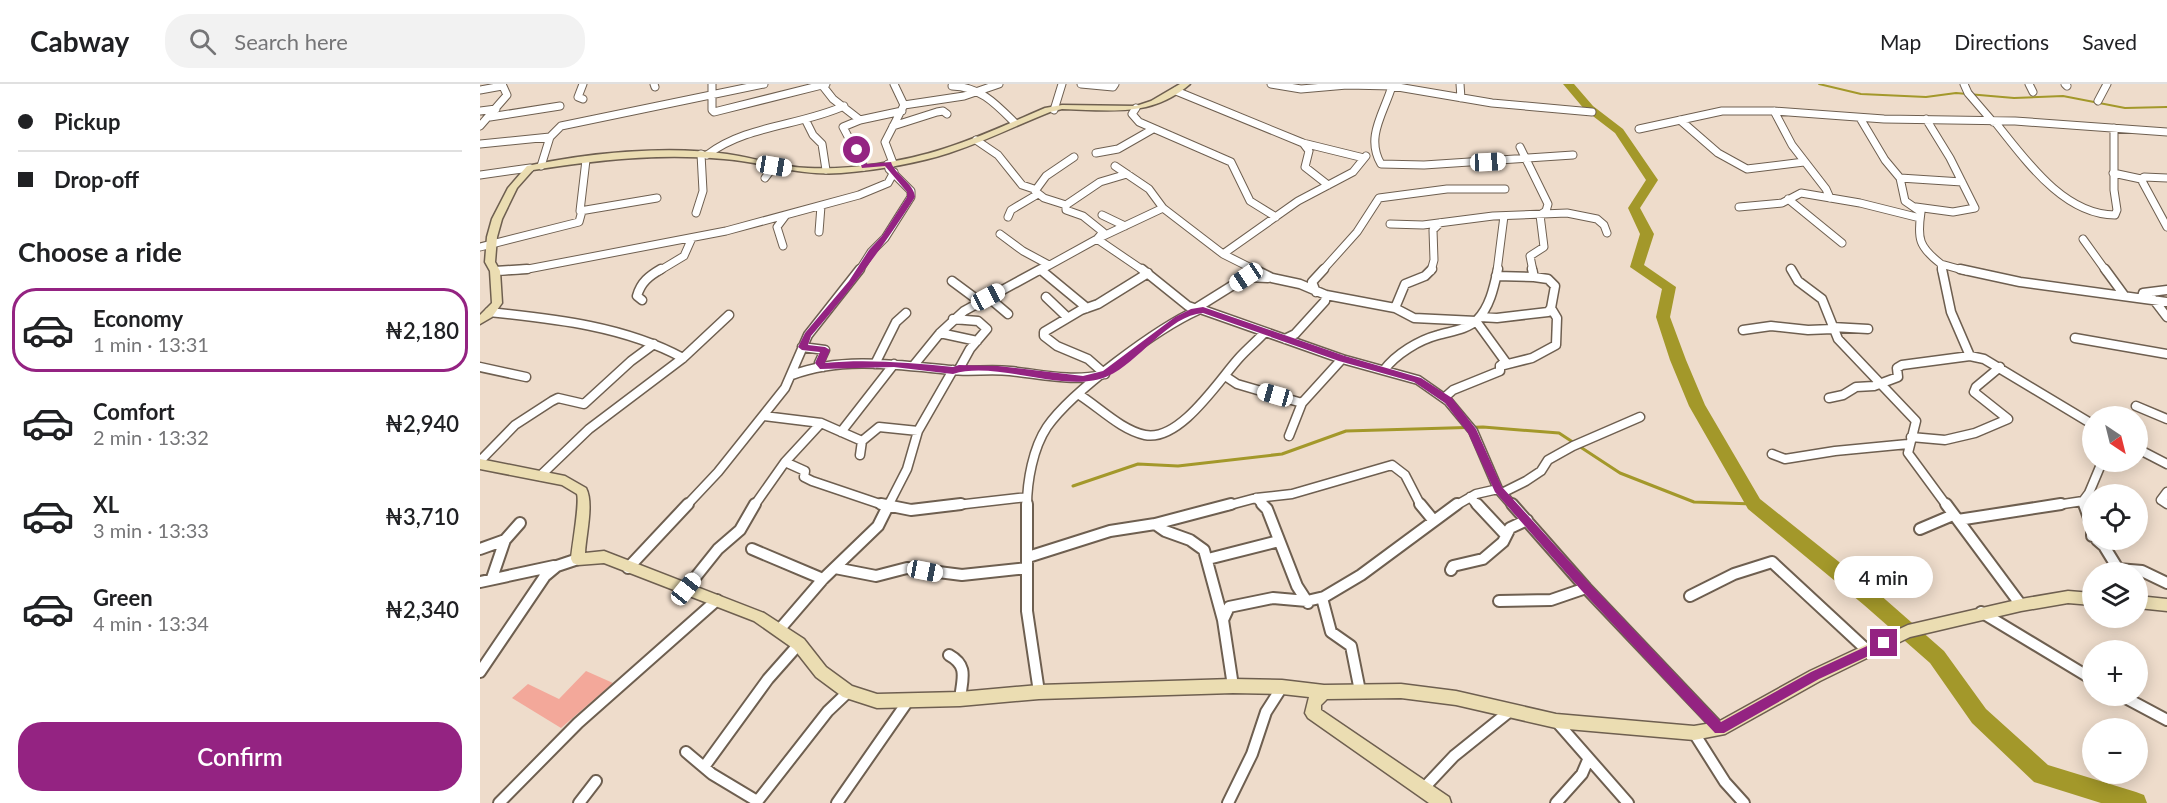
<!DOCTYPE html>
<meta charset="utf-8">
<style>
:root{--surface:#fff;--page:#f2f2f2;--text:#202124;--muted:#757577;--line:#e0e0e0;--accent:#942382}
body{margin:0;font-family:Lato,sans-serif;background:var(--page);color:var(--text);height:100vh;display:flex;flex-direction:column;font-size:22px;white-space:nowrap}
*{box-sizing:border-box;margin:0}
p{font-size:20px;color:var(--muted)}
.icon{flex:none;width:33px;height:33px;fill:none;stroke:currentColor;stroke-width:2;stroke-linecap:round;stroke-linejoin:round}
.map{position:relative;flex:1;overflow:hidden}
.sheet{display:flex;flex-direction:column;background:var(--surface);width:480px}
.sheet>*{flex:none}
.banner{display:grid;align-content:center;height:132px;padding:0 18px;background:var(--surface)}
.needle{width:39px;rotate:145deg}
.fabs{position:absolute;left:1602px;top:322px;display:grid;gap:12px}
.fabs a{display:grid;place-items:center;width:66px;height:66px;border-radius:50%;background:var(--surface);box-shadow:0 3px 15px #0003;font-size:30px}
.end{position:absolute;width:27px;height:27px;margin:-14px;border:8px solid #942382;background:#fff;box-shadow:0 0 0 3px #fff}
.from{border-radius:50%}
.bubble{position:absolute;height:42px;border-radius:21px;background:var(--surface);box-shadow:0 3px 15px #0003;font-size:20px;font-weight:600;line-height:42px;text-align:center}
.car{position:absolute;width:18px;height:36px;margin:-18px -9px;border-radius:8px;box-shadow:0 0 4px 2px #0007;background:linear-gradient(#fff 24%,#345 0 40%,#fff 0 76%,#345 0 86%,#fff 0)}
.banner b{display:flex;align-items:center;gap:21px;height:57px;font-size:22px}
.banner b+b{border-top:2px solid var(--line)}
.banner i{width:15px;height:15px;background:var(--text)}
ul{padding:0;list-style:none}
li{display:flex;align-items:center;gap:18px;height:84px;margin:0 12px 9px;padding:0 6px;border:3px solid transparent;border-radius:24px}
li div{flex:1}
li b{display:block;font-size:22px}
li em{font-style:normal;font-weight:600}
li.on{border-color:var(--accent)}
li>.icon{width:54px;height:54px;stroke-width:1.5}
h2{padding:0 18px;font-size:27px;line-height:72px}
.primary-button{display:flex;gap:12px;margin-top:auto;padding:12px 18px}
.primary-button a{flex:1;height:69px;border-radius:24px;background:var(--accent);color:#fff;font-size:24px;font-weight:600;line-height:69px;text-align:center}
header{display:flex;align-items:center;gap:36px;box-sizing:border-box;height:84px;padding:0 30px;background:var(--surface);border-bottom:2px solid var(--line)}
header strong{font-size:28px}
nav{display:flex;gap:33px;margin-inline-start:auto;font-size:21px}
.search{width:420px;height:54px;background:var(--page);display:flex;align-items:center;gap:15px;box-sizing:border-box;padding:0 21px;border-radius:24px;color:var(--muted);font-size:22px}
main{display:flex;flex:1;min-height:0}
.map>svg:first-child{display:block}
.green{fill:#f3a89a}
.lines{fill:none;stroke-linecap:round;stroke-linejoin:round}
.stream-far1{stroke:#a3982a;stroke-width:2}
.stream{stroke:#a3982a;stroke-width:3}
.river{fill:#a3982a;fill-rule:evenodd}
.street-far2-casing{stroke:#6e5f50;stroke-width:9}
.street-far1-casing{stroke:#6e5f50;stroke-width:11}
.street-casing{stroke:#6e5f50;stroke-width:14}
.secondary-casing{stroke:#6e5f50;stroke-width:3}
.street-far2{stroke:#fff;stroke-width:7}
.street-far1{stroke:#fff;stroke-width:8}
.street{stroke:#fff;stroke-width:10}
.secondary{fill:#ebddb2;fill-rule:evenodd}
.route{fill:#942382}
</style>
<header>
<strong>Cabway</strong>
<div class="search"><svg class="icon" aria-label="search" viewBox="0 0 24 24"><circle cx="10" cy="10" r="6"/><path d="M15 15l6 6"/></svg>Search here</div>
<nav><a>Map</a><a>Directions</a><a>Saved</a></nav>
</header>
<main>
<section class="sheet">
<div class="banner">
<b><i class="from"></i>Pickup</b>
<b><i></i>Drop-off</b>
</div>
<h2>Choose a ride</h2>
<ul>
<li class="on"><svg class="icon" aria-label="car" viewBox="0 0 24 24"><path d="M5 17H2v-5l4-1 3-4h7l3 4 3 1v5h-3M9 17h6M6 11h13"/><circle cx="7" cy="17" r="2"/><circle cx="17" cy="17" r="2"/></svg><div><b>Economy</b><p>1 min · 13:31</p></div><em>₦2,180</em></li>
<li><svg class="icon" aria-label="car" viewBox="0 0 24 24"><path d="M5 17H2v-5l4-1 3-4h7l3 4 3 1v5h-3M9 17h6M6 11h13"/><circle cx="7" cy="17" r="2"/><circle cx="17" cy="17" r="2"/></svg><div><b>Comfort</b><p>2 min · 13:32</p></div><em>₦2,940</em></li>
<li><svg class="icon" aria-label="car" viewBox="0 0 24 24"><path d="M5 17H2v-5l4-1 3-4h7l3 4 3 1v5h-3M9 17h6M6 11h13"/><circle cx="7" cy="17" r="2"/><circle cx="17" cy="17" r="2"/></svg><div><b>XL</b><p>3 min · 13:33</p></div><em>₦3,710</em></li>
<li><svg class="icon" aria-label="car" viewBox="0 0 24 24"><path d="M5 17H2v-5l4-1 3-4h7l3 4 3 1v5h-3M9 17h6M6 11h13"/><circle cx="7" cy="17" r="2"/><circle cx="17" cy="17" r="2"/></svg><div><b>Green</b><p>4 min · 13:34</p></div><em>₦2,340</em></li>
</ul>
<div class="primary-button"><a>Confirm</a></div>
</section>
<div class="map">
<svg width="1687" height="719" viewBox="0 0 1687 719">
<rect width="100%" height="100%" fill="#eedccb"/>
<!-- green -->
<path class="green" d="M106 587 133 599 81 644 32 614 48 600 79 615Z"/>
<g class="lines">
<!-- stream-far1 -->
<path class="stream-far1" d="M1339 0 1381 10 1446 13 1476 9 1534 14 1583 12 1645 24 1687 23"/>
<!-- stream -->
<path class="stream" d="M593 402 658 380 698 382 802 370 866 347 1003 343 1079 349 1140 389 1214 418 1274 420"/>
<!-- river -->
<path class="river" d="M1083 0H1094L1113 22 1143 45 1178 96 1160 124 1174 150 1164 181 1196 203 1190 233 1206 276 1225 321 1280 415 1398 509 1464 567 1506 625 1568 681 1656 708 1664 711 1667 719H1621L1554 698 1492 639 1450 579 1384 521 1268 425 1209 322 1190 276 1176 233 1182 205 1150 183 1160 150 1148 124 1166 96 1135 49 1105 26Z"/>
<!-- street-far2 casing -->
<g class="street-far2-casing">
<path id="street-far2" d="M103 0 98 13 103 15
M174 0 175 3
M232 0V26L234 28 346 0
M601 0 633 3 635 0
M791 0 821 5 867 1 912 2 1012 19 1112 28
M980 0 981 14
M1484 0 1488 9 1513 38
M1549 0 1553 8
M1585 0 1587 2
M342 1 353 15 380 36
M472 2C500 3 515 19 534 38
M912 2C904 29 885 53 901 80L944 81 1093 71
M0 6 22 2
M696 7 823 59 884 74
M1618 17 1627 0
M424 21 484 12 519 0
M656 24 652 30 659 38 751 78 770 117 796 133
M574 26 582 0
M0 27 16 25
M1294 27 1312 61 1346 105 1350 114
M10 33 80 22
M1380 34 1405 76 1420 94 1425 117 1441 128C1437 155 1439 163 1461 180L1462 187
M1200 36 1238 69 1267 85 1324 78
M326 37 333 51 342 60 346 86
M1515 38C1545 75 1583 131 1635 131L1637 126 1634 106V44
M0 42 27 11 22 0
M413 42 457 28 463 27 467 30
M1159 45 1242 27H1294L1404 35 1535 37 1687 48
M496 56 518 71 542 101 554 105
M823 59 829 67 825 83 848 101
M0 60 70 53
M1040 63 1068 120 1066 127 1060 131
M616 69 638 65 673 45
M227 71C266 41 320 42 364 22
M594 73 566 92 555 107 564 114 586 121V126L603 132 623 148 617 155 664 187
M106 76 100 127 177 114
M413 79 405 58 424 21 414 0
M61 82 70 53 81 42 284 0
M635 82 669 105 683 124 743 170 777 187
M384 83 363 43 380 36 422 27
M1633 89 1661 95 1664 93 1687 94
M0 91 50 84
M285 94 294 82
M1420 94 1482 98
M1661 95 1687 143
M1308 115 1362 159
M586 121 620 98 647 90
M1259 123 1302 119 1321 109 1380 119 1440 134
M1436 123 1473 128 1495 124 1470 74 1446 35
M216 129 223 107 221 70
M622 131 645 142
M528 133 531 126 558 110
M910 140 943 141 1013 132 1087 129 1117 135 1124 141 1127 149
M339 148 341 122
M520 150 543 167 569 181
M1603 155 1626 187
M303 162 297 143 306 131
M0 163 99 138 102 127
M743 170 818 117 873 88 886 72
M1461 180 1486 187
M22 187 48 185 246 147 379 111 408 99 414 88
M179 187 204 172 212 154
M379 187 391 168 405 154 431 113V107L409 85 408 80
M559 187 617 155 683 124
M842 187 877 148 899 114 967 105H1025
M951 187 954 176 953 146 960 139
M1017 187 1024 132
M1053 187 1050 172 1064 163 1060 131"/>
</g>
<!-- street-far1 casing -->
<g class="street-far1-casing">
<path id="street-far1" d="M662 185 708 222 717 225
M774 185 792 194 820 200 846 211 915 224 934 234 996 237
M1311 185 1318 197 1342 215 1358 255 1436 337 1428 369 1467 422
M1462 185 1471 228 1490 272
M1480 185 1540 198 1687 218
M1625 185 1644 211
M561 186 607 224
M15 187 47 185
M1016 192 1054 193
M472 197 499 217
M836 208 832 198 844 185
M508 213 528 230
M566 213 587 233
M1662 214 1663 209 1687 206
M162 216 157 212C161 198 169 192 181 185
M1674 216 1687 233
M915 224 925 200 945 192 952 185
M717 226 718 223 766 193 788 194
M723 226 862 275 938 296 968 317 993 347 1018 405 1033 422
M9 228C75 235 144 242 203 274
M1000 233 1017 234 1068 228 1071 224
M473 235 498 237 507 245 490 265 479 285
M1352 243 1388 245
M1263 246 1291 242 1328 246 1353 245
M460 249 497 257
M1595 254 1687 270
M805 255 815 250 845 217 846 211
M322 263 345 266 339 279 343 283
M395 280 416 238 426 229
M434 281 460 249 484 227 561 185
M1020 282 1052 274 1076 261 1077 234 1071 224 1075 202 1068 195 1054 193 1052 185
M0 283 46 293
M904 286C916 270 939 256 958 251 971 247 986 246 997 236 1010 223 1014 203 1018 185
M625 290 608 275 577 262 564 252V248L601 226 618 220 668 189
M312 291C362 272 419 281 471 286 490 288 510 285 530 287 560 290 591 298 621 291
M745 292 757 300 822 319
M598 310C619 323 641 346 665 351 700 358 739 296 759 274 767 265 777 257 785 248
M964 314 973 306 1020 287V282L1025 277 996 237
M1349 314 1363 311 1376 303 1394 302 1418 293 1417 284 1422 281 1490 272 1504 275 1612 340
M1656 322 1687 335
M284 332 341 339 382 357 380 371
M361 348 414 280
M809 352 822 319 862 275
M1431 353 1465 356 1495 349 1528 335 1494 308 1496 303 1520 283
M382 357 399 343 438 347
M1658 365 1687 380
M1292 370 1305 375 1355 367 1428 360
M0 377 35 341 72 317 78 314 104 320 151 277 174 260
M305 378 325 387 324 393 332 397 406 422
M60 392 109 345 203 274 249 231
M1687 408 1681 416 1687 420
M1022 409 1046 397 1061 387 1068 376 1093 362 1160 333
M990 413 998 422
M776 414 784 422
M1603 417 1605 422
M206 422 238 388 305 304 328 251 380 185
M274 422 305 378 341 339
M408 422 427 385 438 347 473 286
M468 422 547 413
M547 422C547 397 553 364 567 343 592 307 678 244 718 226
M746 422 776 414 812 410 912 381 925 391 941 422
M975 422 996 410 1018 405
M1570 422 1603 417 1609 409 1622 378"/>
</g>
<!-- street casing -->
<g class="street-casing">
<path id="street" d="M401 420 431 426 481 420
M547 420V527L559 608
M782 420 787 425 817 502 828 519
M940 420 954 437
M997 420 1025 450
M1032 420 1106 504 1240 645
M1466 420 1541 521
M1604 420 1612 442V452
M1478 436 1581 420
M675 440 685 447 710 456 724 466 743 536 753 602
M1440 445 1473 431
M1617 456 1624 462 1640 488
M0 465 25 456 40 439
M272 465 343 495
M548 473 630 447 675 440 751 420
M728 475 799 457
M148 484 208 420
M355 484 396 492 427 484 482 491 547 484
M1638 485 1662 487 1687 499
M971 486 973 482 1003 475 1023 458 1030 444 1047 436
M12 494 25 456
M0 498 74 482
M206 505 238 465 260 446 275 420
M1210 512 1254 490 1292 478 1388 567
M842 514 851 548 871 562 880 607
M1019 517 1071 516 1106 504
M1501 528 1612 595
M743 536 749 523 793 514 827 517 844 513 881 491 977 420
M299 546 343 495 398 442 409 420
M469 571C489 582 482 595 480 615
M0 588 65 492 77 482 98 475
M1642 612 1687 636
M1076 637 1148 719
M1214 649 1245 698 1264 719
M206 668 232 690 277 717
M224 683 288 595 319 560
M942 706 974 672 1030 627
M19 719 98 639 237 516
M99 719 116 697
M276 719 348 627 368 608
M357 719 428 617
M748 719 772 670 786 628 802 603
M1076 719 1102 690 1108 676"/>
</g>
<!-- secondary casing -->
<g class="secondary-casing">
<path id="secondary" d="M700 0H710C671 34 630 26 582 25L570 28C537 41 503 58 469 69 435 80 396 86 361 89 317 92 285 78 244 75 178 69 118 76 53 86L37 104 22 135 17 153 15 178 20 187 22 219 12 233 0 240V231L12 219 10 187 5 178 7 153 12 135 28 104 47 82C107 69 186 61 247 70 274 74 301 83 328 84 370 86 423 78 463 65 498 54 532 38 565 24L582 21 656 22 671 17Z
M0 375 85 392 106 404C114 419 106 450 105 469L124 467 284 529 324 555 346 583 372 602 397 610 480 608 559 601 753 595 802 596 844 601 921 600 976 607 1076 630 1214 642 1238 638 1330 587 1428 541 1541 515 1588 507 1612 509V521L1588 519 1541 527 1430 553 1340 597 1245 650 1214 656 1076 644 976 621 921 614 847 615 841 621V626L969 713 971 719H949L828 634 825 629 829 613 802 610 753 609 559 615 480 622 397 624 363 613 336 593 314 565 274 537 124 479 98 481 93 479 91 475C92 462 100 419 97 410L82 401 0 385Z
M1658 512 1687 515V527L1658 524Z"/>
</g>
<!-- street-far2 -->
<use href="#street-far2" class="street-far2"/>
<!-- street-far1 -->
<use href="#street-far1" class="street-far1"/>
<!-- street -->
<use href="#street" class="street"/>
<!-- secondary -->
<use href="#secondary" class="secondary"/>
</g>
<!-- route -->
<path class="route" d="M375 65H380L387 80 411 78C415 91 434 99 435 113 404 162 369 208 331 252L328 261 345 263 350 266 345 279C388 275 430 279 473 283L479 281 518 282 603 292 623 287 695 233 711 225 723 223 865 272 941 294 972 314 996 345 1022 403 1110 500 1241 638 1331 588 1400 556H1408V563L1339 595 1244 649H1235L1102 507 1015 408 988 349 965 319 934 298 859 277 723 229C689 231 658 279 628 292 586 311 518 276 473 290L414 283 340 285 335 279 340 268 322 266 318 263 325 249 369 197 389 166 402 152 427 113V108L405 82 382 84Z"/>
</svg>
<div class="fabs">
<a><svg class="needle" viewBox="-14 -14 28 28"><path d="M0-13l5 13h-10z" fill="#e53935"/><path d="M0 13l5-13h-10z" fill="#757577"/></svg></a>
<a><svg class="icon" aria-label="locate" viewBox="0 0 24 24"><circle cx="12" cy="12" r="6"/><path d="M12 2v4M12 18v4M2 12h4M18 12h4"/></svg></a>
<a><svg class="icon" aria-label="layers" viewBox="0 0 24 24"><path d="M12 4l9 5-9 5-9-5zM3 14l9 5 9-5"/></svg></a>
<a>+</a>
<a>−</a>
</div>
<i class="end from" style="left:377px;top:66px"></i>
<i class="end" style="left:1404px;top:559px"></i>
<div class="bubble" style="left:1354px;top:472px;width:99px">4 min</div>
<i class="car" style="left:1008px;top:78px;rotate:87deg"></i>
<i class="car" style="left:294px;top:82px;rotate:99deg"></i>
<i class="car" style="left:766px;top:193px;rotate:236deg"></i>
<i class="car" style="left:508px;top:213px;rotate:62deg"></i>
<i class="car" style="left:795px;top:311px;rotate:286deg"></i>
<i class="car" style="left:445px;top:487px;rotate:101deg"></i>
<i class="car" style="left:206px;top:505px;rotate:39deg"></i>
</div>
</main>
